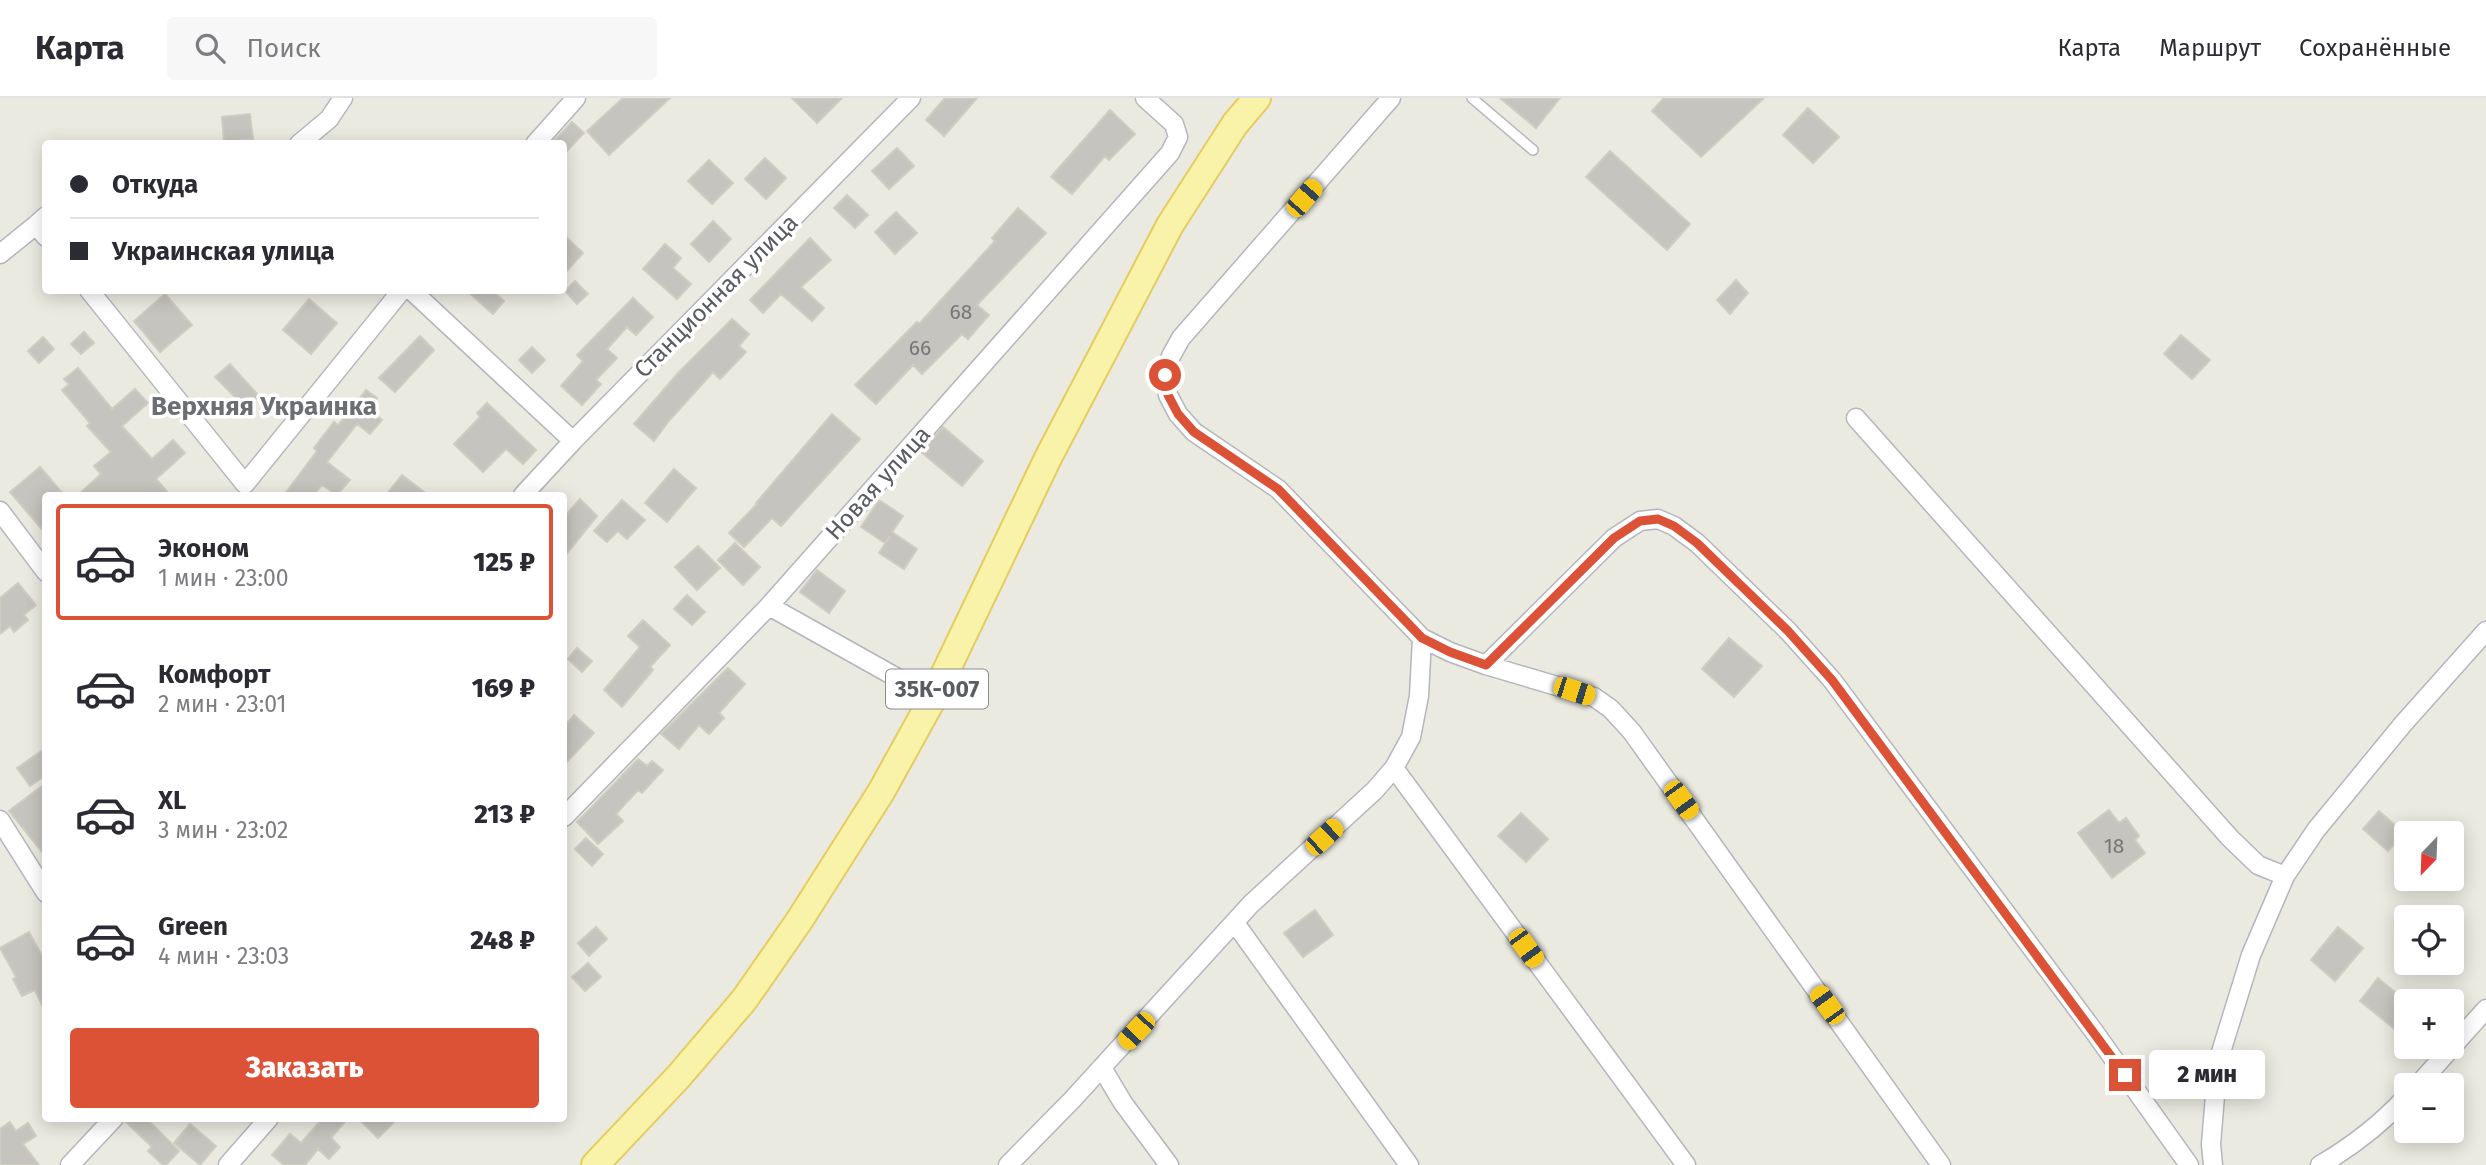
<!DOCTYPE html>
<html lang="ru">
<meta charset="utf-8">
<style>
:root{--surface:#fff;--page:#f7f7f7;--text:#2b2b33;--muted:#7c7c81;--line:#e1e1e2;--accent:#db5237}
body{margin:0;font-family:"Fira Sans",sans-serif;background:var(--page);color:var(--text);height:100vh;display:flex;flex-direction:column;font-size:26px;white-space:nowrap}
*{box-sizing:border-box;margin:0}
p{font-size:23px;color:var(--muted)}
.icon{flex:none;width:38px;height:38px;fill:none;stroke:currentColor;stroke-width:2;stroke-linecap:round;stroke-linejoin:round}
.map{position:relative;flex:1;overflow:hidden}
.panel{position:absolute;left:42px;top:394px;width:525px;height:630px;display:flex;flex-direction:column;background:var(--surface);border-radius:7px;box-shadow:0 4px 18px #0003}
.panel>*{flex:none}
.hud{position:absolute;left:42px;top:42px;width:525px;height:154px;border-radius:7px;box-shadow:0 4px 18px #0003;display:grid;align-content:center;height:154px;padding:0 28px;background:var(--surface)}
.needle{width:46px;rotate:203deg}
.controls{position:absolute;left:2394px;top:723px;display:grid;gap:14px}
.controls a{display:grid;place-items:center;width:70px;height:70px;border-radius:7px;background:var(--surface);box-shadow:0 4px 18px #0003;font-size:35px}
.end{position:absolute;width:32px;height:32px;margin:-16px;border:9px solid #db5237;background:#fff;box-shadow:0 0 0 4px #fff}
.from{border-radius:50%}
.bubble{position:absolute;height:49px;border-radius:7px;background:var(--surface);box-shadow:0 4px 18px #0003;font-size:23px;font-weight:800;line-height:49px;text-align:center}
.car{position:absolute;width:21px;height:42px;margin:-21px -10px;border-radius:9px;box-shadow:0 0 5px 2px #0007;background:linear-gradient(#f5c518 24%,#345 0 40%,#f5c518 0 76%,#345 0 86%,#f5c518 0)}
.hud b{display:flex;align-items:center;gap:24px;height:66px;font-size:26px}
.hud b+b{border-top:2px solid var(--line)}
.hud i{width:18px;height:18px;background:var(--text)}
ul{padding:12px 0 0;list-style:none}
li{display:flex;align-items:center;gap:21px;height:116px;margin:0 14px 10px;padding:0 14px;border:4px solid transparent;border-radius:7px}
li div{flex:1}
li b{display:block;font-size:26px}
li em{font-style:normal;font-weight:800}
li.selected{border-color:var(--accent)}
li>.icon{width:63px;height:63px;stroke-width:1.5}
.primary-button{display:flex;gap:14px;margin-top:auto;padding:14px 28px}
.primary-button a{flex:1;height:80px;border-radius:7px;background:var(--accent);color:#fff;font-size:28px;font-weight:800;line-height:80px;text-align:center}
header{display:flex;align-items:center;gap:42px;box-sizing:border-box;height:98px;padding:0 35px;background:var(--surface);border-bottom:2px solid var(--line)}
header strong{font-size:33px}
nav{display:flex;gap:38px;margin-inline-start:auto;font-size:24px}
.search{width:490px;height:63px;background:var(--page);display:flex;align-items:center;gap:18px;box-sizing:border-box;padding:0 24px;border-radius:7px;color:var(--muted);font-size:26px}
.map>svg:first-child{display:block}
.building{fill:#c6c4be;stroke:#cfccc0;stroke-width:2}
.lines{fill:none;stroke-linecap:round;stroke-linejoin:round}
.service-casing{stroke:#b3b6bb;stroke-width:12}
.minor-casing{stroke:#b3b6bb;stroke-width:21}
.primary-casing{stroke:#e6cc5f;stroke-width:30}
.service{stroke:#fff;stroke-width:9}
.minor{stroke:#fff;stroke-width:18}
.primary{stroke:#f8f3a9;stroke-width:26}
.route{stroke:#db5237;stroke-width:9}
.labels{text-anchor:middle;stroke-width:7;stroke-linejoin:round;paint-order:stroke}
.number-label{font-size:21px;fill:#747678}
.shield{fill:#fff;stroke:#8b8d90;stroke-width:2}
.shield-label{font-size:23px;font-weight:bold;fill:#595c61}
.street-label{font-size:24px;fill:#595c61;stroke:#fff}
.neighbourhood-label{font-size:26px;font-weight:bold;fill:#6b6e73;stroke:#fff}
</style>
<header>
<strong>Карта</strong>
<div class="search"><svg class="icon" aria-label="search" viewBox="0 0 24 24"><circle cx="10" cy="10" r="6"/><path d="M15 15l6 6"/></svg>Поиск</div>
<nav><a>Карта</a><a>Маршрут</a><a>Сохранённые</a></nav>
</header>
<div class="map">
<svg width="2486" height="1067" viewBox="0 0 2486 1067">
<rect width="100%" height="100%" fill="#ebeae1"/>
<!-- building -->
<path class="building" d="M623 0H670L609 57 587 33Z
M792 0H842L817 25Z
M945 0H977L944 38 926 22Z
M1500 0H1560L1536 30Z
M1664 0H1764L1701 59 1652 13Z
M1808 10 1839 39 1813 65 1783 37Z
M1110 12 1135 36 1109 62 1105 58 1072 96 1051 79Z
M250 16 253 41 224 44 222 19Z
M572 24 584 35 564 56V46H551Z
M897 50 914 68 889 91 872 73Z
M1610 53 1690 126 1667 152 1586 79Z
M765 60 786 80 766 101 745 81Z
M709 62 733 85 712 106 688 83Z
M847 97 868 117 855 130 834 110Z
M1018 110 1046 135 977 207 989 217 968 241 962 236 922 276 913 267 876 306 855 287 917 224 919 226 995 143 992 140Z
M896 114 917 135 895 156 875 134Z
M713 123 731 141 709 164 691 146Z
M564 137 583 155 564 176Z
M810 140 831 162 801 189 824 210 812 223 781 196 763 215 750 202Z
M665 146 681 160 673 170 691 186 677 201 643 171Z
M1736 182 1748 195 1730 216 1717 202Z
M575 183 588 196 577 206 565 193Z
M466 192H492L504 203 493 216Z
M165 196 192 227 160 254 134 223Z
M633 200 653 219 636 237 627 229 607 251 617 260 596 282 601 286 582 307 561 288 583 263 577 257Z
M309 201 337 225 311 256 283 232Z
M732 221 749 236 739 248 746 254 720 281 713 274 668 324 654 343 634 326 679 274Z
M84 234 94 245 81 256 71 246Z
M2181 237 2210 262 2192 281 2164 256Z
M420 238 434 252 395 294 379 280Z
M43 239 54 251 39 265 28 253Z
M532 249 545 262 532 275 519 262Z
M230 266 259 298 246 310 215 279Z
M78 270 112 311 135 291 148 305 122 328 152 361 173 342 185 355 156 381 170 397H78L101 376 94 368 111 354 87 328 90 325 62 292 69 286 64 281Z
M366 292 377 300 368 311 382 322 370 336 357 326 327 364 350 382 337 397 322 387 314 397H284L317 353 314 350 334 324 338 327Z
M487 305 536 352 523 366 506 351 483 374 454 346 480 319 477 315Z
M832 316 860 341 781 428 772 420 744 449 729 435 757 406 756 405Z
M943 329 983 363 962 388 921 354Z
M40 369 64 397H46V436L10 394Z
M674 371 696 390 667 424 645 405Z
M402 377 428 397H386Z
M580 401 597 418 564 459V419Z
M622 402 645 422 627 441 618 433 607 444 594 433Z
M879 402 903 418 892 434 917 451 904 471 879 455 890 438 885 445 861 429Z
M735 445 760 469 743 487 718 462Z
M698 448 720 470 697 492 675 469Z
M817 472 845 493 829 515 800 494Z
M18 485 36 507 24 517 28 522 14 534 10 528 0 536V500Z
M687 497 705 514 692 527 674 511Z
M643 522 670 547 650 569 653 572 622 609 604 592 640 549 628 538Z
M1729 540 1762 568 1734 599 1702 571Z
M577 550 592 563 582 574 568 561Z
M728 570 745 586 719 615 724 620 709 636 699 627 679 651 661 636Z
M574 617 594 635 564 667V629Z
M46 650V677L30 688 17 670Z
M638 661 647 668 652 663 663 672 642 695 638 692 616 716 623 723 598 746 577 724Z
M46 685V759L9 713Z
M2109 712 2119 725 2126 720 2139 738 2135 742 2145 755 2112 780 2078 735Z
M2379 713 2404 735 2388 753 2363 731Z
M1521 715 1548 741 1526 764 1498 738Z
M586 740 603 756 592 768 575 751Z
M1315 812 1333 837 1303 859 1284 835Z
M596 829 607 841 589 858 578 845Z
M2338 829 2363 850 2335 883 2311 862Z
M29 834 46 865V915L35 892 22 898 13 881 16 879 0 850Z
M588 865 601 879 585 893 572 879Z
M2378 880 2406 903V921L2397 933 2360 903Z
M125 1020H146L179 1053 166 1067H163L148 1053 152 1049 125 1023Z
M323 1020H348L331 1040 340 1049 329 1061 318 1051 305 1067H284L272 1057 290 1036 301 1045Z
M358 1020H398L378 1040Z
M10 1024 16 1033 28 1025 36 1038 23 1046 39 1067H0V1031Z
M190 1026 216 1048 200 1067 174 1045Z"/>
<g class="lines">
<!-- service casing -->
<g class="service-casing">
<path id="service" d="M1472 0 1533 52"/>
</g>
<!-- minor casing -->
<g class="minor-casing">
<path id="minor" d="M1391 0 1181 240 1171 258 1165 277 1168 297 1178 316 1194 334 1278 391 1422 540 1450 554 1486 567 1594 599 1611 611 1632 634 1941 1067
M299 46 329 21 343 0
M535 46 576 0
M46 118 36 127 46 139
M0 156 36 127
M89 192 245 386 402 192
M411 192 573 343
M1856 320 2230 740 2258 767 2285 778
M523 397 573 343 911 0
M0 413 46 474
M769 508 933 600
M1486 567 1614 440 1640 423 1658 421 1674 428 1697 445 1788 533 1832 582 2093 932 2189 1067
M1394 670 1686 1067
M564 719 769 508 1170 55 1178 39 1174 26 1145 0
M0 722 46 795
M1235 825 1409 1067
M1102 970 1123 1005 1169 1067
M2418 987 2486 911
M70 1067 114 1020
M228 1067 269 1020
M1008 1067 1072 1002 1251 806 1375 692 1394 670 1411 639 1419 598 1422 540
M2213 1067 2211 1046 2215 998 2221 954 2251 857 2285 778 2316 732 2403 626 2486 533
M2320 1067C2353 1048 2380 1027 2406 999"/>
</g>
<!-- primary casing -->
<g class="primary-casing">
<path id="primary" d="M595 1067 679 978 744 902 799 823 881 694 933 600 1048 360 1170 127 1235 26 1257 0"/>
</g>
<!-- service -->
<use href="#service" class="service"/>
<!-- minor -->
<use href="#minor" class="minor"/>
<!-- primary -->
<use href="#primary" class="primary"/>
</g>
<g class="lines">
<!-- route -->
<path class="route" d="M1165 277 1168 297 1178 316 1194 334 1278 391 1422 540 1450 554 1486 567 1614 440 1640 423 1658 421 1674 428 1697 445 1788 533 1832 582 2125 977"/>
</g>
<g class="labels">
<!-- number labels -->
<g class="number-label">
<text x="961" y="221">68</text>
<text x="920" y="257">66</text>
<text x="2114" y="755">18</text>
</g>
<!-- shield labels -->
<rect class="shield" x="886" y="571.5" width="102" height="39" rx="5"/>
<g class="shield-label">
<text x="937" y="599">35К-007</text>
</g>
<!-- street labels -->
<g class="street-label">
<text transform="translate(716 198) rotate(-45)" y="8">Станционная улица</text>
<text transform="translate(878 385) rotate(-48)" y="8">Новая улица</text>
</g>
<!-- neighbourhood labels -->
<g class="neighbourhood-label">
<text x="264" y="317">Верхняя Украинка</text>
</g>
</g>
</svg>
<div class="controls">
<a><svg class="needle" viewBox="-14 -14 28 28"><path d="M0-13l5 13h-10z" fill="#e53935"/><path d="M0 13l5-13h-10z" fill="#7c7c81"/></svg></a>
<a><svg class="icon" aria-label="locate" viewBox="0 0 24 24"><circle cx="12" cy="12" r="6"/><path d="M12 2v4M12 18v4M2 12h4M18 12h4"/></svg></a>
<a>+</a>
<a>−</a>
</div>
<i class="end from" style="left:1165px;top:277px"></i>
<i class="end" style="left:2125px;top:977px"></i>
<div class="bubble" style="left:2149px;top:952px;width:116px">2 мин</div>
<i class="car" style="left:1304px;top:100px;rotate:41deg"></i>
<i class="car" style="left:1574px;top:593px;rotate:108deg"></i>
<i class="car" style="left:1681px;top:702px;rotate:144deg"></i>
<i class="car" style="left:1324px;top:739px;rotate:47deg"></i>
<i class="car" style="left:1526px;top:850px;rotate:144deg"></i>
<i class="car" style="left:1827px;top:907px;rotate:324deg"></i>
<i class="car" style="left:1136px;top:933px;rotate:223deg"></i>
<div class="hud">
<b><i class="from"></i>Откуда</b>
<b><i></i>Украинская улица</b>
</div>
<section class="panel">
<ul>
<li class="selected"><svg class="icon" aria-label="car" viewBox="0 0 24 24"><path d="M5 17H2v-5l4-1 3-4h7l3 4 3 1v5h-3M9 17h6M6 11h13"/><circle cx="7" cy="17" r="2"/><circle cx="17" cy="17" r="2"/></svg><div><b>Эконом</b><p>1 мин · 23:00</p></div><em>125 ₽</em></li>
<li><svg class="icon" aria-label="car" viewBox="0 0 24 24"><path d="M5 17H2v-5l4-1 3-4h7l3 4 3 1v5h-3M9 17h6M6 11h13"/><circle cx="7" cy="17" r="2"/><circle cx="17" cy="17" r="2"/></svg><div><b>Комфорт</b><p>2 мин · 23:01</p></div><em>169 ₽</em></li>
<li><svg class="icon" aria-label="car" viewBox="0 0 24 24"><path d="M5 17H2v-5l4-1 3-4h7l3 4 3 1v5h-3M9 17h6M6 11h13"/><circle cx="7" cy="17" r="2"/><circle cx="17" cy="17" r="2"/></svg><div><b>XL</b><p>3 мин · 23:02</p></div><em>213 ₽</em></li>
<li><svg class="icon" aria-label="car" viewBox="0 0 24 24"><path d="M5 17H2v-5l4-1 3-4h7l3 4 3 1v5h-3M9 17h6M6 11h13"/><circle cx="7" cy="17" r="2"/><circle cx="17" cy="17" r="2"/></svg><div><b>Green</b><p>4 мин · 23:03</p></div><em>248 ₽</em></li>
</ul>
<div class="primary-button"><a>Заказать</a></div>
</section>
</div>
